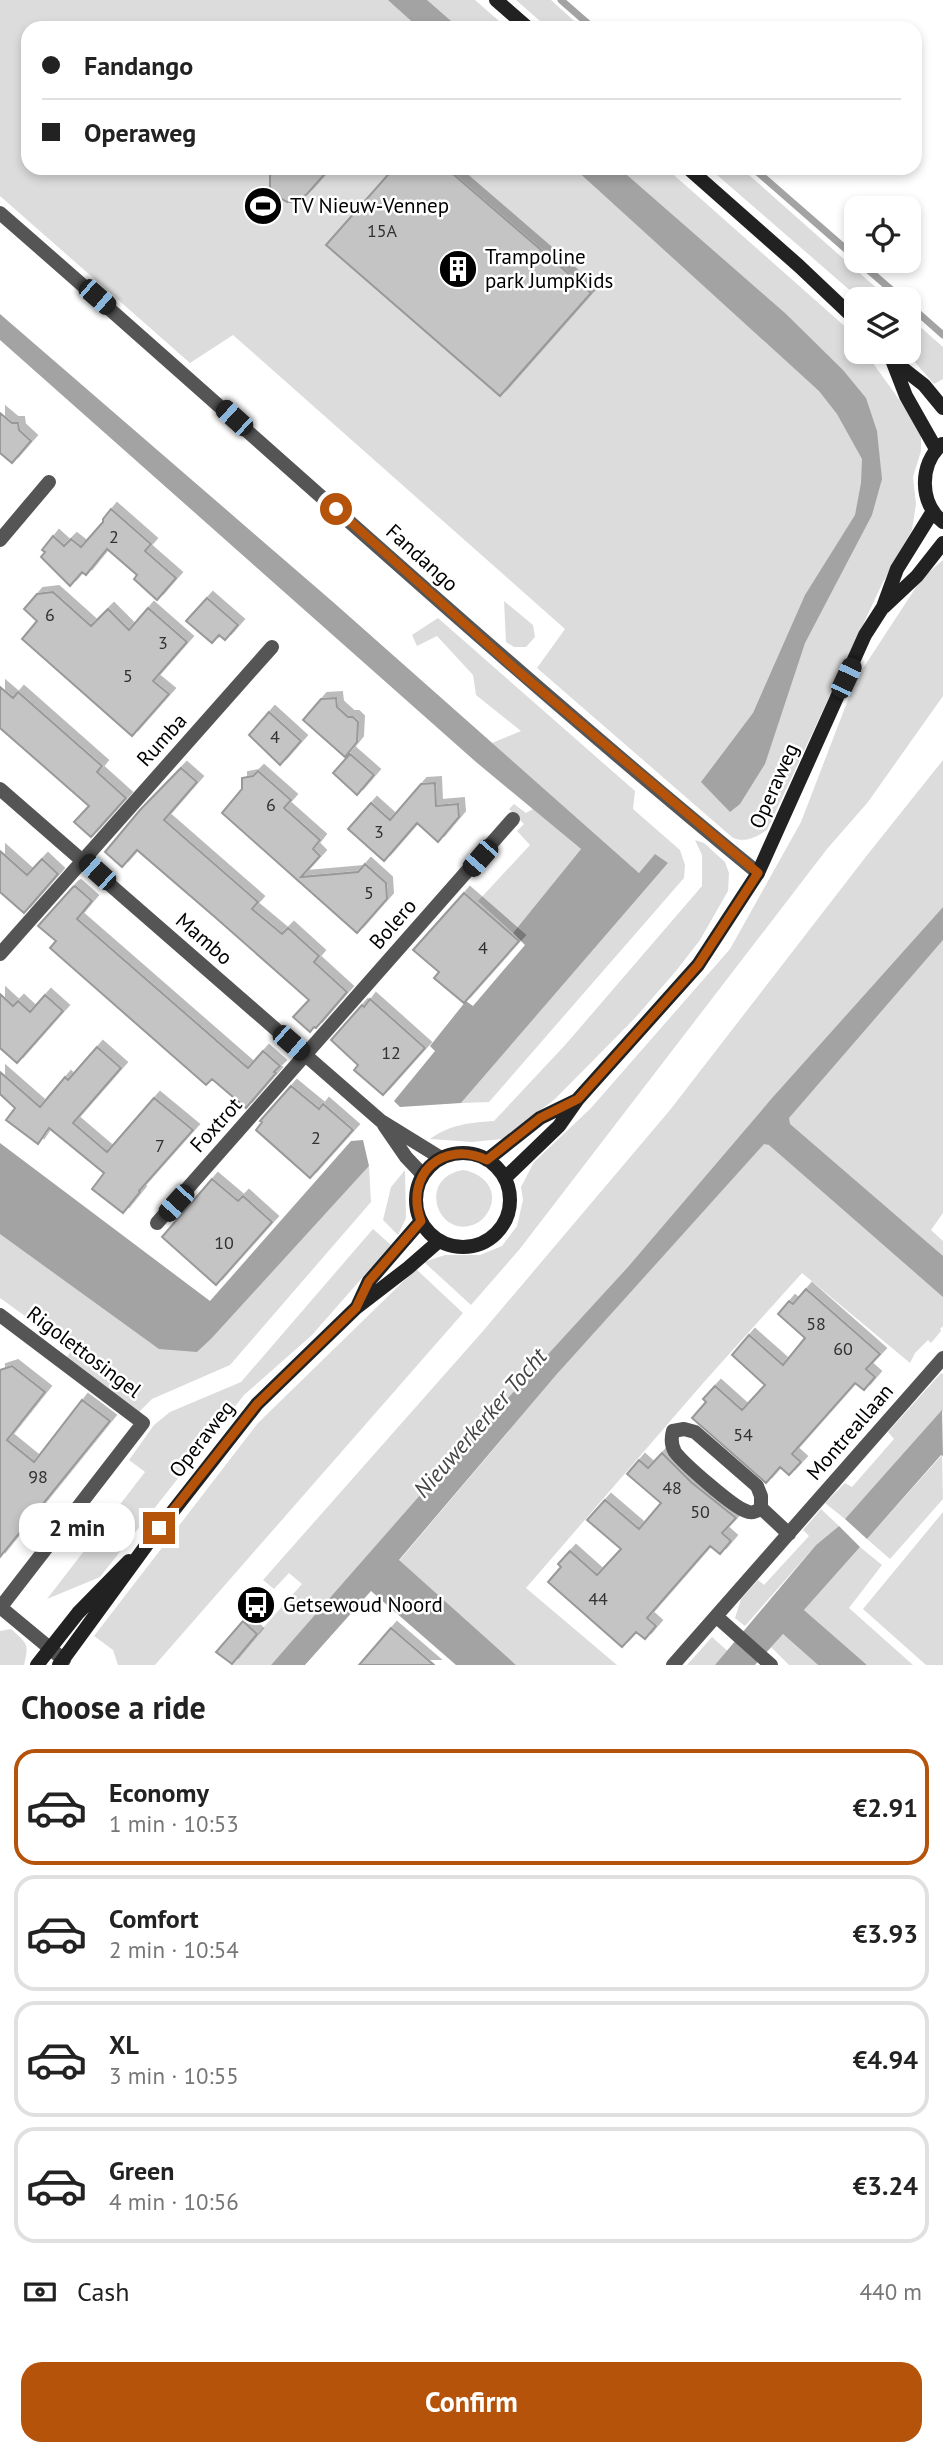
<!DOCTYPE html>
<meta charset="utf-8">
<style>
:root{--surface:#fff;--page:#f2f2f2;--text:#222;--muted:#767676;--line:#e0e0e0;--accent:#b45309}
body{margin:0;font-family:"PT Sans",sans-serif;background:var(--page);color:var(--text);height:100vh;display:flex;flex-direction:column;font-size:26px;white-space:nowrap}
*{box-sizing:border-box;margin:0}
p{font-size:23px;color:var(--muted)}
.icon{flex:none;width:38px;height:38px;fill:none;stroke:currentColor;stroke-width:2;stroke-linecap:round;stroke-linejoin:round}
.map{position:relative;height:1665px;overflow:hidden}
.drawer{display:flex;flex-direction:column;background:var(--surface);flex:1}
.drawer>*{flex:none}
.top-card{position:absolute;left:21px;top:21px;width:901px;height:154px;border-radius:21px;box-shadow:0 4px 10px #0003;display:grid;align-content:center;height:154px;padding:0 21px;background:var(--surface)}
.fabs{position:absolute;left:844px;top:196px;display:grid;gap:14px}
.fabs a{display:grid;place-items:center;width:77px;height:77px;border-radius:14px;background:var(--surface);box-shadow:0 4px 10px #0003;font-size:35px}
.end{position:absolute;width:32px;height:32px;margin:-16px;border:9px solid #b45309;background:#fff;box-shadow:0 0 0 4px #fff}
.from{border-radius:50%}
.bubble{position:absolute;height:49px;border-radius:21px;background:var(--surface);box-shadow:0 4px 10px #0003;font-size:23px;font-weight:800;line-height:49px;text-align:center}
.car{position:absolute;width:21px;height:42px;margin:-21px -10px;border-radius:9px;box-shadow:0 0 5px 2px #0007;background:linear-gradient(#222 24%,#8ab4d8 0 40%,#222 0 76%,#8ab4d8 0 86%,#222 0)}
.top-card b{display:flex;align-items:center;gap:24px;height:66px;font-size:26px}
.top-card b+b{border-top:2px solid var(--line)}
.top-card i{width:18px;height:18px;background:var(--text)}
ul{padding:0;list-style:none}
li{display:flex;align-items:center;gap:21px;height:116px;margin:0 14px 10px;padding:0 7px;border:4px solid var(--line);border-radius:21px}
li div{flex:1}
li b{display:block;font-size:26px}
li em{font-style:normal;font-weight:800}
li.selected{border-color:var(--accent)}
li>.icon{width:63px;height:63px;stroke-width:1.5}
h2{padding:0 21px;font-size:32px;line-height:84px}
.pay{display:flex;align-items:center;gap:18px;height:77px;padding:0 21px;font-size:26px}
.pay p{margin-inline-start:auto}
.button{display:flex;gap:14px;margin-top:auto;padding:14px 21px}
.button a{flex:1;height:80px;border-radius:21px;background:var(--accent);color:#fff;font-size:28px;font-weight:800;line-height:80px;text-align:center}
.map>svg:first-child{display:block}
.green{fill:#dcdcdc}
.water{fill:#a3a3a3}
.lines{fill:none;stroke-linecap:round;stroke-linejoin:round}
.stream{stroke:#a3a3a3;stroke-width:7}
.building{fill:#c4c4c4;stroke:#999;stroke-width:2;filter:url(#shadow)}
.street{stroke:#555;stroke-width:14}
.secondary{stroke:#222;stroke-width:14}
.route{stroke:#b45309;stroke-width:9}
.labels{text-anchor:middle;stroke-width:5;stroke-linejoin:round;paint-order:stroke}
.number-label{font-size:18px;fill:#313131}
.poi-label{font-size:21px;fill:#000;stroke:#fff;text-anchor:start}
.street-label{font-size:21px;fill:#000;stroke:#fff}
.water-label{font-size:23px;font-style:italic;fill:#444;stroke:#fff}
</style>
<div class="map">
<svg width="943" height="1665" viewBox="0 0 943 1665">
<defs>
<filter id="shadow"><feDropShadow dx="6" dy="-6" stdDeviation="0" flood-color="#0004"/></filter>
</defs>
<rect width="100%" height="100%" fill="#fff"/>
<!-- green -->
<path class="green" d="M0 0H475L507 28H28V168H666L849 330 856 339V352H865L921 430V451L913 477 916 504 912 530 882 584 767 830C756 837 746 843 733 838L537 668 565 629 233 335 190 363 0 196Z
M516 0H551L582 28H548Z
M709 168H741L889 299H860Z
M908 316 943 347V379L934 384 906 352H908Z
M943 560V696L868 802 827 849 519 1250 471 1305 424 1262 445 1255H480L502 1246 517 1226 523 1200 521 1187 534 1162 591 1108 730 949 801 822 856 679 922 578Z
M504 601 533 625 535 637 526 647H514L506 642Z
M438 618 635 791 633 809 680 850 685 865 684 878 489 1102 461 1103 668 863 639 873 492 743 521 731 476 695 473 675 437 636 417 646 412 635Z
M943 760V907L772 1098 627 1268 271 1665H230L302 1584 289 1573 274 1589 263 1580 483 1331 670 1110 868 854Z
M514 804 526 813 533 809 581 849 513 933 478 901 530 845 517 831 524 824 509 809Z
M695 840 704 843 725 862 729 873 728 891 700 940 676 971 635 1018 555 1099 502 1139 472 1142 430 1139C451 1124 469 1123 494 1121L566 1044 702 886V855Z
M943 940V1213L931 1230 943 1241V1326L940 1329 941 1331 931 1343 928 1340 915 1353 910 1363 802 1273 704 1382 526 1588 617 1665H516L399 1561 557 1374Z
M369 1166 371 1202 230 1365 152 1399 139 1412 67 1357 72 1350 0 1298V1233L197 1352 211 1339Z
M405 1170 406 1218 398 1235 383 1220 391 1187Z
M463 1170C482 1173 498 1188 490 1208 487 1215 482 1221 475 1224 438 1240 416 1178 463 1170Z
M373 1229 391 1245 312 1335 244 1395 100 1577 47 1599 145 1472 129 1460 154 1425 170 1412 241 1382Z
M416 1269 463 1313 155 1665H118L113 1650 94 1636 258 1423Z
M941 1373 943 1374V1411L845 1519 825 1503 845 1483 852 1487 894 1439 888 1432Z
M942 1455 943 1499 890 1559 867 1539Z
M821 1509 839 1526 816 1545 745 1626 735 1618 741 1599 758 1580 764 1585 809 1536 803 1530Z
M943 1512V1665H926L863 1609Z
M860 1547 882 1565 849 1608 913 1665H867L804 1610Z
M11 1629C28 1644 29 1644 24 1665H0V1631Z
M783 1634 818 1665H789L771 1647Z
M712 1637 743 1665H687Z"/>
<!-- water -->
<path class="water" d="M388 0H427L459 28H419Z
M574 168H619L785 313 843 370 866 398 877 431 882 479 872 515 805 643 765 764 740 804 730 812 701 782 753 713 805 595 855 515 861 483 862 459 837 414 819 391Z
M0 314 333 602 639 873 655 854 668 863 461 1103 400 1107 394 1101 435 1051 430 1046 466 1001 473 1006 525 945 513 933 581 849 476 762 0 340Z
M943 907V940L789 1118 790 1124 943 1256V1297L769 1145 764 1144 557 1374 399 1560 516 1665H456L371 1591 305 1665H271L443 1469 627 1268 772 1098Z
M363 1140 369 1166 211 1339 197 1352 159 1349 0 1234V1143L210 1301 351 1141Z
M942 1410 943 1456 941 1455 867 1539 845 1519Z
M839 1526 860 1547 804 1610 867 1665H818L783 1634 755 1665H715L816 1545Z"/>
<g class="lines">
<!-- stream -->
<path class="stream" d="M561 0 593 28
M753 168 856 258
M858 261 902 299
M908 304 943 335"/>
</g>
<!-- building -->
<path class="building" d="M273 168H330L307 194 298 201 287 202 277 196 270 187V176Z
M394 168H446L591 293 500 396 326 245Z
M0 413 12 423H18L19 430 31 441 12 463 0 453Z
M111 509 151 544 145 551 176 578 157 600 134 579 137 575 107 549 86 575 82 572 70 586 41 557 45 552 42 550 53 536 64 546 71 539 81 547 103 522V519Z
M53 592 91 626 108 609 129 630 148 608 187 642 153 681 169 694 132 736 22 639 37 621 24 609 37 594Z
M207 598 238 625 225 640 219 635 212 643 186 621Z
M0 687 13 698 18 692 102 766 97 772 126 798 91 837 74 822 89 806 0 728Z
M336 698 337 707 348 717H353L358 722 357 742 345 757 303 720 321 699Z
M269 712 301 741 280 765 249 735Z
M350 754 374 775 357 795 333 773Z
M181 768 197 782 164 820 258 902 252 909 282 934 288 928 319 956 314 962 347 992 316 1028 314 1027 310 1032 293 1017 309 1000 216 918 137 850 122 867 105 852 140 810Z
M258 771 291 800 284 808 320 840 313 849 320 856 301 877 358 872 365 864 386 883 387 899 357 933 222 813 242 789V778L253 776Z
M435 783 436 806 458 804 459 817 438 842 417 823 384 861 348 829 371 803 390 820 421 784Z
M0 851 27 875 42 859 58 874 24 913 0 892Z
M75 886 92 901 77 919 139 973 248 1068 263 1051 280 1066 274 1072 276 1073 246 1108 212 1079 206 1085 50 948 56 941 38 926 73 887Z
M464 893 519 941 464 1003 434 978 439 972 413 950Z
M0 994 13 1006 18 1001 30 1012 45 995 63 1011 17 1063 0 1048Z
M370 999 425 1048 383 1095 354 1070 358 1065 331 1040 362 1005 364 1007Z
M97 1047 121 1068 73 1123 107 1152 154 1098 193 1130 139 1191 140 1192 123 1213 92 1189 104 1173 49 1128 38 1144 6 1120 15 1108 0 1094V1072L40 1107 65 1077 68 1080Z
M291 1086 319 1109 323 1104 353 1130 310 1178 256 1130 262 1122 260 1121Z
M212 1179 238 1201 243 1196 272 1222 216 1285 162 1237Z
M806 1289 880 1354 866 1369 875 1377 864 1390 855 1383 792 1454 801 1462 789 1475 780 1467 766 1483 692 1418 706 1402 703 1399 715 1386 742 1410 765 1385 732 1355 749 1335 783 1365 805 1338 778 1314 789 1301 793 1304Z
M12 1366 45 1392 7 1440 34 1462 82 1400 110 1421 0 1557V1370Z
M662 1453 691 1482 736 1518 722 1533 731 1541 720 1554 710 1546 647 1618 656 1626 645 1639 636 1632 622 1647 548 1582 561 1567 558 1564 570 1551 597 1575 621 1549 587 1520 605 1500 639 1529 661 1503 627 1474 639 1460 648 1468Z
M243 1621 257 1634 232 1664 216 1652Z
M391 1628 434 1665H359Z"/>
<g class="lines">
<!-- street -->
<path class="street" d="M0 213C253 433 499 661 758 873
M0 540 49 482
M0 789 381 1121 441 1158
M0 954 272 647
M384 1125 406 1157 423 1175
M157 1223 513 819
M0 1315 143 1423 0 1608
M761 1508C756 1512 752 1514 746 1511 733 1507 683 1463 675 1452 671 1445 671 1438 673 1431L684 1429 695 1432 757 1486 761 1496V1508L789 1534
M0 1607 64 1660
M717 1617 771 1665
M673 1665 943 1358"/>
<!-- secondary -->
<path class="secondary" d="M496 0 528 28
M688 168 799 266 856 320
M885 352 892 360 924 385 943 408
M892 360 906 396 936 449
M942 444C919 464 919 503 943 522
M884 607 917 576 943 543
M416 1200a47 47 0 1 1 94 0a47 47 0 1 1-94 0Z
M487 1160 540 1118 577 1100
M505 1178 559 1126 578 1099 698 965 758 873 865 635 883 607 897 569 933 511
M357 1307 369 1281 421 1221
M37 1665 78 1613 129 1561
M59 1665 148 1543 257 1404 356 1308 408 1268 439 1241"/>
</g>
<g class="lines">
<!-- route -->
<path class="route" d="M159 1528 257 1404 356 1308 369 1281 421 1221C404 1175 442 1139 487 1160L540 1118 578 1099 698 965 758 873 519 672 336 509"/>
</g>
<!-- icons -->
<defs>
<g id="stadium-disc" transform="scale(2.0125)"><circle r="9.5" fill="#000" stroke="#fff"/><path d="M0-5a6.5 5 0 1 0 0 10a6.5 5 0 1 0 0-10ZM-3.5-1.8h7v3.6h-7Z" fill="#fff"/></g>
<g id="building-disc" transform="scale(2.0125)"><circle r="9.5" fill="#000" stroke="#fff"/><path d="M-4-6H4V6H1V3H-1V6H-4ZM-2.5-4.3h1.7v1.8h-1.7ZM.8-4.3h1.7v1.8H.8ZM-2.5-1h1.7V.8h-1.7ZM.8-1h1.7V.8H.8Z" fill="#fff"/></g>
<g id="bus-disc" transform="scale(2.0125)"><circle r="9.5" fill="#000" stroke="#fff"/><path d="M-5-6H5V4H4V6H2V4H-2V6H-4V4H-5ZM-3.5-4V0h7V-4ZM-3.5 1.2v1.5H-2V1.2ZM2 1.2v1.5H3.5V1.2Z" fill="#fff"/></g>
</defs>
<g fill-rule="evenodd">
<use href="#stadium-disc" x="263" y="206"/>
<use href="#building-disc" x="458" y="269"/>
<use href="#bus-disc" x="256" y="1605"/>
</g>
<g class="labels">
<!-- number labels -->
<g class="number-label">
<text x="382" y="237">15A</text>
<text x="114" y="543">2</text>
<text x="50" y="621">6</text>
<text x="163" y="649">3</text>
<text x="128" y="682">5</text>
<text x="275" y="743">4</text>
<text x="271" y="811">6</text>
<text x="379" y="838">3</text>
<text x="369" y="899">5</text>
<text x="483" y="954">4</text>
<text x="391" y="1059">12</text>
<text x="316" y="1144">2</text>
<text x="160" y="1152">7</text>
<text x="224" y="1249">10</text>
<text x="816" y="1330">58</text>
<text x="843" y="1355">60</text>
<text x="743" y="1441">54</text>
<text x="38" y="1483">98</text>
<text x="672" y="1494">48</text>
<text x="700" y="1518">50</text>
<text x="598" y="1605">44</text>
</g>
<!-- poi labels -->
<g class="poi-label">
<text x="290" y="213">TV Nieuw-Vennep</text>
<text x="485" y="264">Trampoline<tspan x="485" dy="24">park JumpKids</tspan></text>
<text x="283" y="1612">Getsewoud Noord</text>
</g>
<!-- street labels -->
<g class="street-label">
<text transform="translate(422 558) rotate(42)" y="7">Fandango</text>
<text transform="translate(162 740) rotate(-48)" y="7">Rumba</text>
<text transform="translate(774 786) rotate(-66)" y="7">Operaweg</text>
<text transform="translate(393 924) rotate(-49)" y="7">Bolero</text>
<text transform="translate(204 939) rotate(41)" y="7">Mambo</text>
<text transform="translate(216 1125) rotate(-48)" y="7">Foxtrot</text>
<text transform="translate(84 1352) rotate(37)" y="7">Rigolettosingel</text>
<text transform="translate(850 1432) rotate(-49)" y="7">Montreallaan</text>
<text transform="translate(202 1439) rotate(-52)" y="7">Operaweg</text>
</g>
<!-- water labels -->
<g class="water-label">
<text transform="translate(480 1423) rotate(-49)" y="8">Nieuwerkerker Tocht</text>
</g>
</g>
</svg>
<div class="fabs">
<a><svg class="icon" aria-label="locate" viewBox="0 0 24 24"><circle cx="12" cy="12" r="6"/><path d="M12 2v4M12 18v4M2 12h4M18 12h4"/></svg></a>
<a><svg class="icon" aria-label="layers" viewBox="0 0 24 24"><path d="M12 4l9 5-9 5-9-5zM3 14l9 5 9-5"/></svg></a>
</div>
<i class="end from" style="left:336px;top:509px"></i>
<i class="end" style="left:159px;top:1528px"></i>
<div class="bubble" style="left:19px;top:1503px;width:116px">2 min</div>
<i class="car" style="left:97px;top:297px;rotate:131deg"></i>
<i class="car" style="left:234px;top:418px;rotate:312deg"></i>
<i class="car" style="left:846px;top:678px;rotate:25deg"></i>
<i class="car" style="left:480px;top:858px;rotate:221deg"></i>
<i class="car" style="left:97px;top:872px;rotate:312deg"></i>
<i class="car" style="left:291px;top:1043px;rotate:131deg"></i>
<i class="car" style="left:176px;top:1203px;rotate:222deg"></i>
<div class="top-card">
<b><i class="from"></i>Fandango</b>
<b><i></i>Operaweg</b>
</div>
</div>
<section class="drawer">
<h2>Choose a ride</h2>
<ul>
<li class="selected"><svg class="icon" aria-label="car" viewBox="0 0 24 24"><path d="M5 17H2v-5l4-1 3-4h7l3 4 3 1v5h-3M9 17h6M6 11h13"/><circle cx="7" cy="17" r="2"/><circle cx="17" cy="17" r="2"/></svg><div><b>Economy</b><p>1 min · 10:53</p></div><em>€2.91</em></li>
<li><svg class="icon" aria-label="car" viewBox="0 0 24 24"><path d="M5 17H2v-5l4-1 3-4h7l3 4 3 1v5h-3M9 17h6M6 11h13"/><circle cx="7" cy="17" r="2"/><circle cx="17" cy="17" r="2"/></svg><div><b>Comfort</b><p>2 min · 10:54</p></div><em>€3.93</em></li>
<li><svg class="icon" aria-label="car" viewBox="0 0 24 24"><path d="M5 17H2v-5l4-1 3-4h7l3 4 3 1v5h-3M9 17h6M6 11h13"/><circle cx="7" cy="17" r="2"/><circle cx="17" cy="17" r="2"/></svg><div><b>XL</b><p>3 min · 10:55</p></div><em>€4.94</em></li>
<li><svg class="icon" aria-label="car" viewBox="0 0 24 24"><path d="M5 17H2v-5l4-1 3-4h7l3 4 3 1v5h-3M9 17h6M6 11h13"/><circle cx="7" cy="17" r="2"/><circle cx="17" cy="17" r="2"/></svg><div><b>Green</b><p>4 min · 10:56</p></div><em>€3.24</em></li>
</ul>
<div class="pay"><svg class="icon" aria-label="cash" viewBox="0 0 24 24"><path d="M3 7h18v10H3z"/><circle cx="12" cy="12" r="2"/></svg>Cash<p>440 m</p></div>
<div class="button"><a>Confirm</a></div>
</section>
